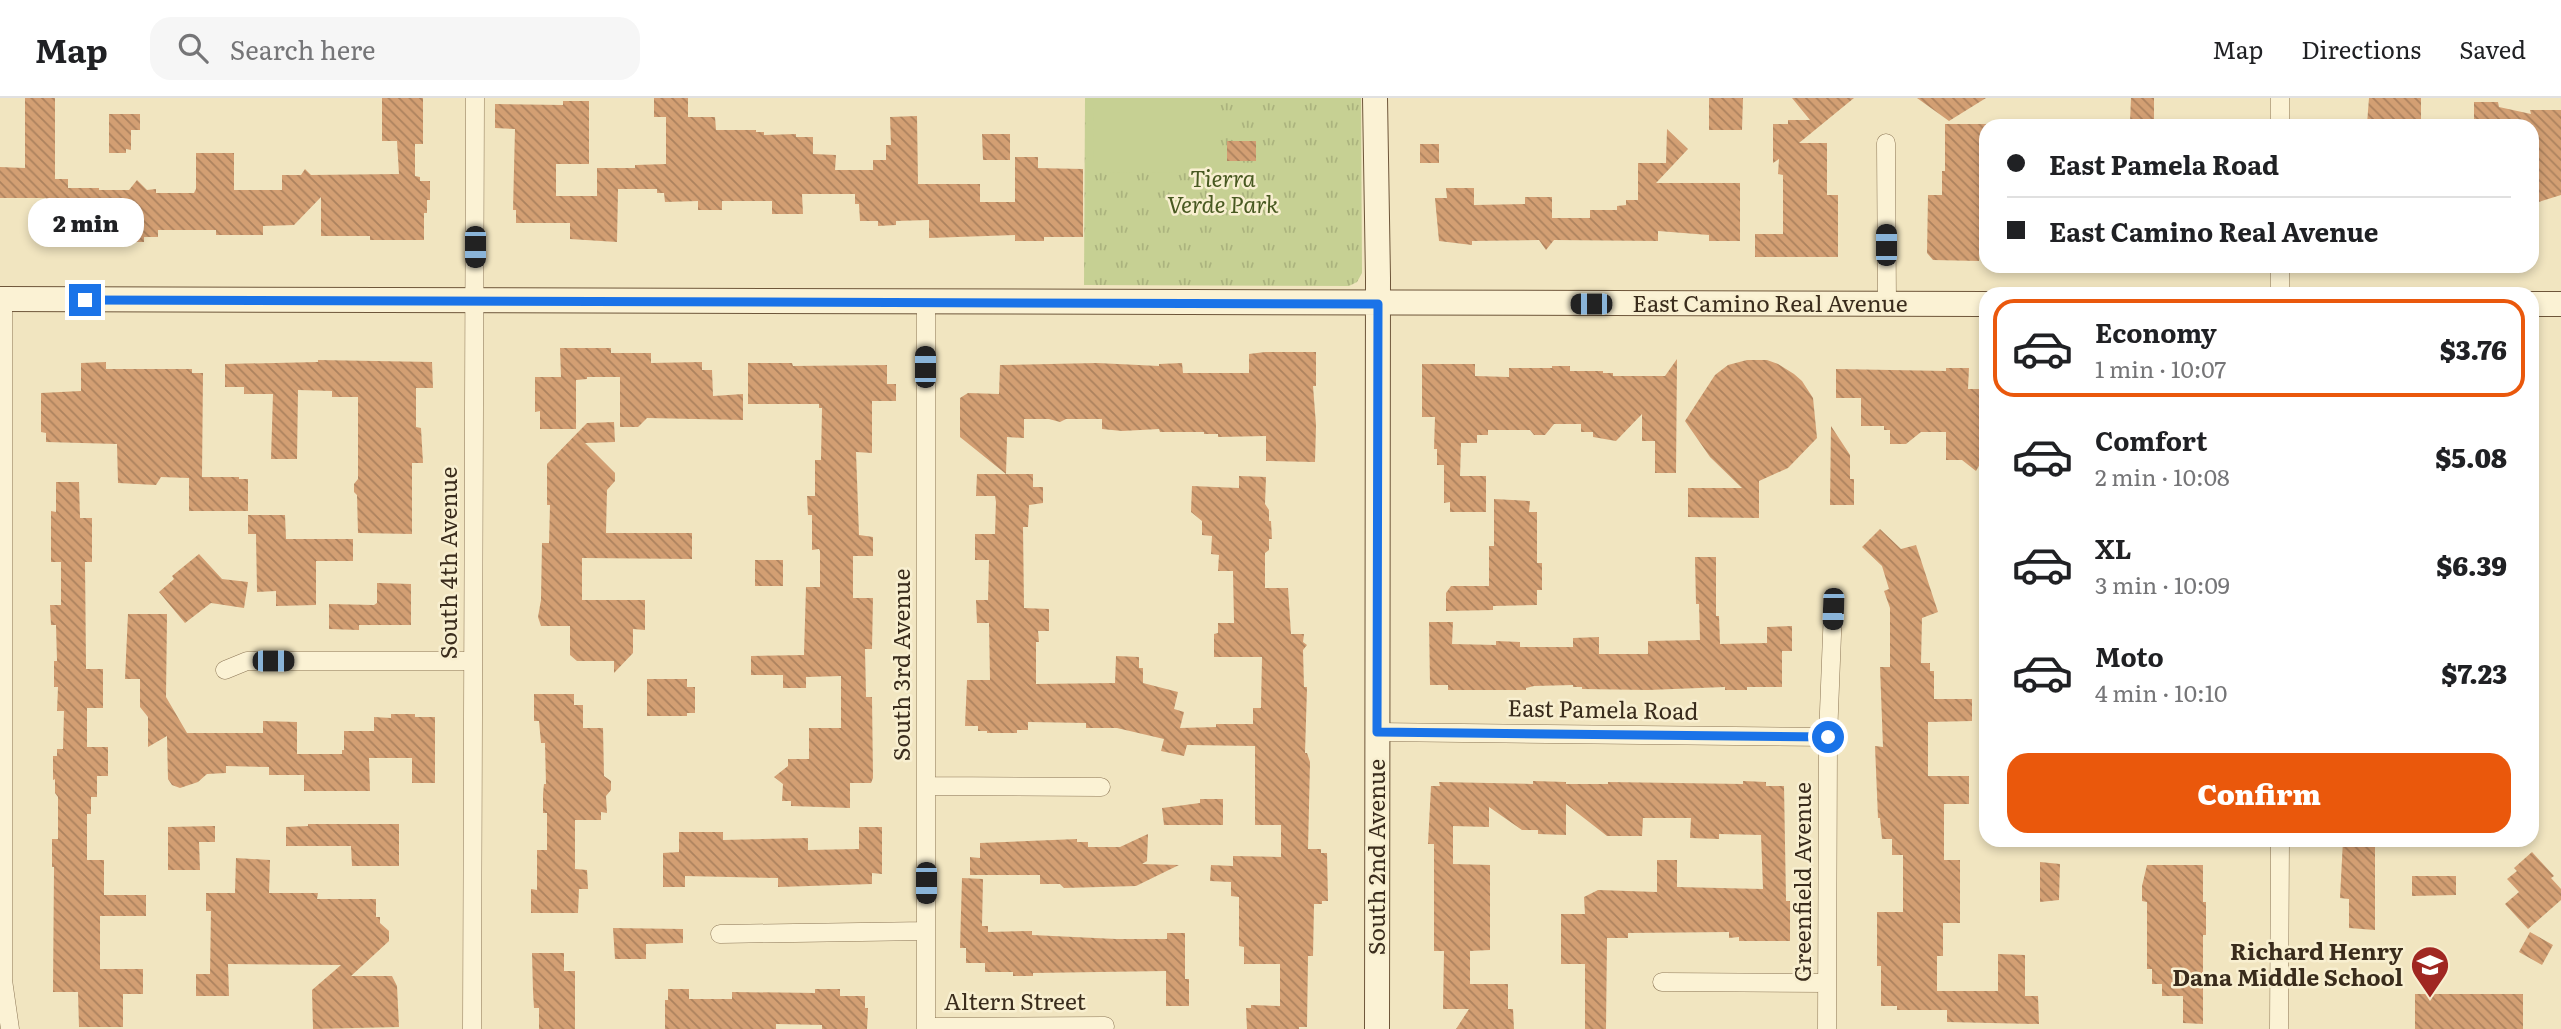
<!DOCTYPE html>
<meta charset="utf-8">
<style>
:root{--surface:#fff;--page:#f6f6f6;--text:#202124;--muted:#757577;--line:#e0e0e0;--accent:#ea580c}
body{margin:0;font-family:Literata,serif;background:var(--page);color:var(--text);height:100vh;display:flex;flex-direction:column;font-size:26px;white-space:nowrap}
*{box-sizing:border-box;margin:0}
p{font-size:23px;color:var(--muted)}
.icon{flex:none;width:38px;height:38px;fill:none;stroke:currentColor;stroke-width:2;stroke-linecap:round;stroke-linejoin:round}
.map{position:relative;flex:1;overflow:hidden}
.sheet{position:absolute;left:1979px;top:189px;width:560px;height:560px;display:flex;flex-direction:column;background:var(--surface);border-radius:21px;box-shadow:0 4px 10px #0003}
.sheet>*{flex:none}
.guide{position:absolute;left:1979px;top:21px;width:560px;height:154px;border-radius:21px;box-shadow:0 4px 10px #0003;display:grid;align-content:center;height:154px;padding:0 28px;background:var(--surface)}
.end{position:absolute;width:32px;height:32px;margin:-16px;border:9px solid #1a73e8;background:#fff;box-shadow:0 0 0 4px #fff}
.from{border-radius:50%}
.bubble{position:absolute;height:49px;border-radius:21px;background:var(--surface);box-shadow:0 4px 10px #0003;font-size:23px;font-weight:800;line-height:49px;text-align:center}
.car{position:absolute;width:21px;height:42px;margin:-21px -10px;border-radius:9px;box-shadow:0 0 5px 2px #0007;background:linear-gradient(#222 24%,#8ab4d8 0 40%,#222 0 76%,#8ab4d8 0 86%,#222 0)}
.guide b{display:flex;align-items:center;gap:24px;height:66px;font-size:26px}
.guide b+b{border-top:2px solid var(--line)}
.guide i{width:18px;height:18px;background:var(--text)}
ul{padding:12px 0 0;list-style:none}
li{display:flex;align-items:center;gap:21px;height:98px;margin:0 14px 10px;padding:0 14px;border:4px solid transparent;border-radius:21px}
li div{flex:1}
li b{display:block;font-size:26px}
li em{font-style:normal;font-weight:800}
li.selected{border-color:var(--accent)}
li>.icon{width:63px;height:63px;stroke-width:1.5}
.cta{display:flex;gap:14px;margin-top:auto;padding:14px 28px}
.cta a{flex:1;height:80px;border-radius:21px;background:var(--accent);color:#fff;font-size:28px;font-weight:800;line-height:80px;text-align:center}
header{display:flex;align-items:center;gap:42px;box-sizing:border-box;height:98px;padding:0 35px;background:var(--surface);border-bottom:2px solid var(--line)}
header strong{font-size:33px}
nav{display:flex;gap:38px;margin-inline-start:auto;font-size:24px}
.search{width:490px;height:63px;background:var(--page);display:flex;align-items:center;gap:18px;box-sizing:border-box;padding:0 24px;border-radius:21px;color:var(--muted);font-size:26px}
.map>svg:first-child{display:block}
.grass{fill:url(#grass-tufts)}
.pitch{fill:#c6d093}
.building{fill:url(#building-back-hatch)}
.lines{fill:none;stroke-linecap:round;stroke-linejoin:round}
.street-casing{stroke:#8c7656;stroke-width:19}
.secondary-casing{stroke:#6e563a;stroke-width:26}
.street{stroke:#fbf2d4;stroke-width:18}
.secondary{stroke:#fbf2d4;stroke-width:24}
.route{stroke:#1a73e8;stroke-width:9}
.labels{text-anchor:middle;stroke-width:5;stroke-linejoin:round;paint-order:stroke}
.park-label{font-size:23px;font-style:italic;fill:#485921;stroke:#f8efd0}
.street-label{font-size:23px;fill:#3a2c1c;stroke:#f8efd0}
.poi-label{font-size:23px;font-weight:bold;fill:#3a2c1c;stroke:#f8efd0;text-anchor:end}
</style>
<header>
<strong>Map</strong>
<div class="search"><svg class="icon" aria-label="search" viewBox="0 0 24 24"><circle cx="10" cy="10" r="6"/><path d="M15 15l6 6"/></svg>Search here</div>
<nav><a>Map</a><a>Directions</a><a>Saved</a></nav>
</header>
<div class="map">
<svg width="2561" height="931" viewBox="0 0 2561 931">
<defs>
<pattern id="grass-tufts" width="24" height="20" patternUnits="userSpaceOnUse" patternTransform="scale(1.75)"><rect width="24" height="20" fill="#c6d093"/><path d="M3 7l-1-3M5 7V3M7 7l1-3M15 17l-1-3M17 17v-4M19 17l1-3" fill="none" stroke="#abb37e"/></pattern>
<pattern id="building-back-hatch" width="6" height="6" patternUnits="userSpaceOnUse" patternTransform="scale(1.75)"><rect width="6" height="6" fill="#d39f73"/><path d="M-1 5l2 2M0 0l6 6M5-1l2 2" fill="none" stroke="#ac825e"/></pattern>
</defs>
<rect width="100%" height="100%" fill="#f1e5c0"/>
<!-- grass -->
<path class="grass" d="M1085 0H1361L1362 175 1357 184 1349 188 1084 187Z"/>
<!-- pitch -->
<path class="pitch" d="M1093 0H1212V65L1197 74 1104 75 1094 67Z"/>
<!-- building -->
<path class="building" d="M25 0H55V81H68V90H99V92H129L137 82 147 92 156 91V95H194L196 91V55H234V92H282V77H301L305 71 311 77 399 76 397 43H382V0H423V46H415V78L420 79V83H430V102H427V115H424V142H370V138H321V99L294 127 263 128V137H216V132H158V139H144V144H124L123 124 117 125V118H86V123L82 124V136H47L46 100H0V69L25 70Z
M654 0H688V19H715L716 32H756V34H764V37L796 36V39H813V56L836 57 835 72H873V62H886V47H891L890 19 917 18 918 86H980V104H1015V59H1038V70L1083 71V139H1044V143H1015V137L929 140V122L896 123V127L878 128V123H860L859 106H855V96H802L803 116H772V103H722V112H698V103L665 104 664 95H657V91H618L617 144 570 141V125H516V112H513L515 31 495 30V6L563 7V3H589V66H556V98H597V70H635V67L666 66V19H654Z
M1709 0H1743L1742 32H1709Z
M1792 0H1854L1799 45H1827V97H1838V159H1755V136H1783V77L1778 76 1779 61 1773 65V26H1788V22H1810Z
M1917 0H1986L1949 23Z
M2131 0H2154V24H2130Z
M2369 0H2421V26L2387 28 2367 26Z
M2474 4H2498L2499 9 2531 16 2530 12H2561V97L2532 106V28H2474Z
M109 16H140V32H131V52L126 51V55H109Z
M1945 26H1986V132H1980L1979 163 1933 162 1927 155 1928 97H1942V73H1945Z
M1667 31 1688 51 1656 85H1740V143H1709V137L1658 133V143L1554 142 1546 152 1539 142 1472 143V147L1439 143 1435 100H1447L1446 90H1474V107L1525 106V99H1552V120H1590V112H1617V108L1626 107V102H1638V65H1666Z
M982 36H1010V62H983Z
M1227 43H1256V63H1227Z
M1420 46H1439V65H1420Z
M560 250H611V255H651V265L702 264V272H712L713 298 743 296V322L647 320 638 329H620V279H587V281L576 282V331H540V313L535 314V279H561Z
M1265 254H1316V288H1313L1316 327 1315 364 1266 363V338L1218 339V336H1204V334H1160L1159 331 1122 333 1102 331V321H1066L1060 324 1049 321H1024V340L1007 339 1006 376 960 339V300L968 295 999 296 1000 267 1097 265 1159 268V266L1182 265 1183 275H1249V256Z
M1677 261 1676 375H1655V343H1642V316L1616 343 1593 339V334H1581V326H1554L1545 337H1534L1530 332H1488V337H1477V345H1461L1460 378H1486V414H1450V404L1444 405V367H1437V351H1434L1435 319H1422V266H1475V278L1509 279V270H1552V268H1570V273H1603V275H1613V278H1665Z
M318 262 432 264 433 290H416V329L421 330 423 365H412V436L358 435 357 397 354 394V386L358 381V299H332V293L298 292 297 361H271L273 296H244V289H225V266L318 264Z
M1747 262H1767L1778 266 1794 276 1802 283 1813 300 1817 340 1788 370 1759 383V420L1688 419V390H1742L1710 359 1685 323 1715 277 1728 267Z
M106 264V271H192V275H203L202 379H239V381H248V413H189V380L161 379 156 387 118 385 117 346 46 344V335L41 334V295L81 293V265Z
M748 265H792L793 268 887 267V286H896V303H872V355L856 354 859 437 873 439V458H853V500H873L872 551H865L866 599H872L873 680 871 685H850V710L791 708V703H782L783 686 774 679 788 668V661H809V630H841V578L806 579V590H783V577H751V558L804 557 806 489H820V453L819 451 812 452V417H808L807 398H815V362H821L822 310H819V306H748Z
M1946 270H1969L1968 291H1986V366H1980L1976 373 1962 362H1946V334H1921L1906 346H1890V332H1884V328H1861V300H1836V271L1946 273Z
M614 324 615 344 585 345 615 375V383L607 392 606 435H692V461L582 460V502H645V532L633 531V555L614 575V563H577L570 557V528H541L538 519 541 502 542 445H549L550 407H547V366L587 325Z
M1831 328 1850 357V381H1854V407H1830Z
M977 376H1033V389H1043V405L1029 407 1028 429H1023L1024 510 1049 511V533H1038L1039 544H1036V586L1115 585 1116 558 1139 559V570H1143V585L1178 594 1174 611 1184 614 1180 630 1216 629V626H1253V610H1261L1262 559H1214V536L1218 535V525H1234L1233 473H1218L1219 457 1211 456 1212 438 1202 437V423L1191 414 1192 388 1239 390V378L1266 379 1265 406 1269 412V423H1271L1272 441H1269V452L1265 455V490H1288L1291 536H1304L1303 544 1307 547 1303 552 1304 589H1307L1305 655H1307L1310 664 1308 751H1321V755H1327L1328 803H1322V806H1314L1313 858H1308L1307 929H1299V931H1247L1246 910H1251V907L1280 908V866H1244V849L1239 848V799L1231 798V784L1210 783 1211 767 1233 768V758L1281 759V727H1255V648L1187 647 1184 658 1161 653 1164 641 1117 630H1086V625L1028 624V632H1017V635H987V633H978V628H965L967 582H990L989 525H977L976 502H988L989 462H975V436H995L996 404 995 398H976Z
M56 384H79L80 420H92V464H85L86 571H103V610H87V649H108V678H97V699H91V716H87V762H104V797H146V818H100V871H143V896H123V929H79L78 894H53L54 769H52V741H58V699L55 695V681L53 682V658H57V651H63L64 613H57L58 589H54V563H57L56 527H51L50 507H61V464H51V413L56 414Z
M1494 401 1530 403 1529 414H1537V465H1542V492H1537V507L1493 508V512L1446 513V495L1451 488H1489V448H1494Z
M248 417H285L286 441H353V463H316V507L276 508V493L257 494 256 436H248Z
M1880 431 1901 451 1916 447 1938 514 1922 520 1921 565H1930V573H1934V601H1972V623L1928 624V678H1969V706H1944V762H1960V825H1943V858H1937V893H1998V856L2025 857V898H2038L2039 926 1947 924V912H1897V908H1881V868H1877V814H1903V757H1892V741H1882L1880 720H1878L1875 648 1883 649 1880 569H1890V510L1884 493 1889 491 1882 468 1862 449Z
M199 456 222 481 248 484 244 510 211 505 185 525 159 494 174 481 172 478Z
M1695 459H1716V518H1719L1720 546 1767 545V529L1792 528V553H1782V589H1747V592H1725V589L1648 592 1582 591V589H1573V587L1534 588 1526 590V592H1448V587H1430L1429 524H1453L1452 546 1496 547V543L1520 544V549H1573V540L1599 539V556H1648V543L1700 542 1699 506H1696Z
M755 462H783V488H755Z
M377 485 411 486V527H359V532L329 531V506L374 507 377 505Z
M128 516H167L166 599 187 635H263V623L297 624V656H342V652H344V633H374V619L391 620V616H415V619H435V685H412V660H369L370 693H304V677H269V669L226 668V675L207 676 198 684 180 690 172 687 168 681 167 638 148 649V619L140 609V581H125Z
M647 581H687V589H695V615H687V618H647Z
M534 596H574V607H583V630H603L604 678 611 683V692L606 698 607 715 601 714V722H575V771L587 772 588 791H579L578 815H531V791L537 792V752H547V715H543V696L544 686H546L545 645H541L539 623H534Z
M1533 683 1566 684V686H1608V684L1743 686V683L1766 684V688H1784L1786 803H1790V843H1739V839L1729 840V834L1628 835V840H1607L1606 931H1585V866H1561V816H1585L1584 799 1598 792 1657 794V762H1677V789L1763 791 1761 737 1719 736V741L1690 740 1691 720H1643L1642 738H1607L1566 706V737L1538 736V732H1522L1489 709V729L1453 728V766L1490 767V852L1470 853V886H1508V911H1513L1514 931H1456L1469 911H1443L1444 853H1434V746H1428L1431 688H1440L1439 684 1533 686Z
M1200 701H1223V727H1164L1162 710 1200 705Z
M308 726H399V768H352L351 748H286V729L308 728Z
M215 728V744H199L200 772H168V729Z
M859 729H882V776L872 775V786L778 789V780L685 778V789H663V755L679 754V734H723V742L808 740V752L859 751Z
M1148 736 1147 763 1142 766 1179 767 1136 788 1064 790 1060 786H1040V777H970V759L980 760V745L1077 741V744H1088V749H1120Z
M2343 742H2375V832L2349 830V801L2340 800Z
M2532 754 2554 778 2551 780 2561 791V802L2528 831 2505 806 2519 794 2507 781 2517 773 2514 770Z
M236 760 270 762 269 795H318L317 801H376V819H380V825L389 833V843L351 878H392L397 888 399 929 313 931 312 892 341 867 228 866 229 898H196V876H210L211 813H206V795H235Z
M2040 764 2060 766 2059 802 2040 804Z
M2147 767H2203V804H2206V837H2203V926L2183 925V898H2162V886H2152V871H2147V804L2142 803V788Z
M2412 778H2456V797L2412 798Z
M962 780 983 781 982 828H988V834L1032 833V837L1116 841H1167V835H1185V881H1189V908H1166V873L1033 875V878H1013V874H985V865H966V850H960Z
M613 830 683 831V845L646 846V861H615Z
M2530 834 2553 847 2542 867 2519 854Z
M532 855H564V873H575V931H539V910H534L533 894Z
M668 891H689V901H732V894L815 895V891H840V898H865V910H868L867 931H822V927L776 926V931H665V902H668Z
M2415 896H2523V931H2415Z"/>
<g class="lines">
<!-- street casing -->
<g class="street-casing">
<path id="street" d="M2280 0V28
M1886 45 1887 206
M2280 168V196
M3 201V882L10 931
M926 204V931
M225 572 247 563H472
M1377 634 1828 639
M926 688 1101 689
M720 836 926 833
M1662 884 1827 885
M926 929 1105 928
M472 931 475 0
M1827 931 1828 639 1833 511
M2279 931 2280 742"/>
</g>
<!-- secondary casing -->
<g class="secondary-casing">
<path id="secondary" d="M1375 0 1378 180 1377 931
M0 201 1986 206
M2532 206H2561"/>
</g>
<!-- street -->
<use href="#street" class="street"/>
<!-- secondary -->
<use href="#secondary" class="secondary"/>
</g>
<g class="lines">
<!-- route -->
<path class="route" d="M85 202 1378 206 1377 634 1828 639"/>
</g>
<!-- icons -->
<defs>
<g id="school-pin" transform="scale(2.0125)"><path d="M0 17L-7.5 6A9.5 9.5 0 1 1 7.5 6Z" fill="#a02722" stroke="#f8efd0"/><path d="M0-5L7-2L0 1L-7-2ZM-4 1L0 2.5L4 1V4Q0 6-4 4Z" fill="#fff"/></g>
</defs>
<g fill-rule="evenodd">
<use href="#school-pin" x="2430" y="867"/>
</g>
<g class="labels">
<!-- park labels -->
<g class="park-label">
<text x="1223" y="89">Tierra<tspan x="1223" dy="26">Verde Park</tspan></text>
</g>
<!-- street labels -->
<g class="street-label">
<text x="1770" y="214">East Camino Real Avenue</text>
<text transform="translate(449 465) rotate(-90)" y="8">South 4th Avenue</text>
<text transform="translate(902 567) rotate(-90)" y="8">South 3rd Avenue</text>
<text transform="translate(1603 612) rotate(1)" y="8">East Pamela Road</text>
<text transform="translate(1377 759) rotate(-90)" y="8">South 2nd Avenue</text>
<text transform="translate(1803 784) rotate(-90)" y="8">Greenfield Avenue</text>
<text x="1015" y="912">Altern Street</text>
</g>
<!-- poi labels -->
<g class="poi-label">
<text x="2403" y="862">Richard Henry<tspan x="2403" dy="26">Dana Middle School</tspan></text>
</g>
</g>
</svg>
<i class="end from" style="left:1828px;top:639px"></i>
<i class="end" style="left:85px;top:202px"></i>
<div class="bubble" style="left:28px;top:100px;width:116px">2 min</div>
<i class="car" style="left:1886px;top:147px;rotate:0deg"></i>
<i class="car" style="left:475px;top:149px;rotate:180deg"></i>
<i class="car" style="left:1591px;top:206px;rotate:270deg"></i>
<i class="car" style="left:925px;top:269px;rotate:0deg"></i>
<i class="car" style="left:1833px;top:511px;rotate:182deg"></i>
<i class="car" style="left:273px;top:563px;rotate:90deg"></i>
<i class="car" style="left:926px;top:785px;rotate:180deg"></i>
<div class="guide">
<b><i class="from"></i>East Pamela Road</b>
<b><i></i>East Camino Real Avenue</b>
</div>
<section class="sheet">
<ul>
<li class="selected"><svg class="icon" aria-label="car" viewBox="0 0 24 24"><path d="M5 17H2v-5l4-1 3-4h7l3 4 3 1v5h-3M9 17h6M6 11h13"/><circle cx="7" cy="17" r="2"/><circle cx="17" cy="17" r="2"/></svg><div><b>Economy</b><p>1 min · 10:07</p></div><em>$3.76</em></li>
<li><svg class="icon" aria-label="car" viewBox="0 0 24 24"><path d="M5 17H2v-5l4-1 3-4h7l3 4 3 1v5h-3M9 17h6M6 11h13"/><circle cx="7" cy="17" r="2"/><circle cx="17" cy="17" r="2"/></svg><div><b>Comfort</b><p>2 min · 10:08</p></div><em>$5.08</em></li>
<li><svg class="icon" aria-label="car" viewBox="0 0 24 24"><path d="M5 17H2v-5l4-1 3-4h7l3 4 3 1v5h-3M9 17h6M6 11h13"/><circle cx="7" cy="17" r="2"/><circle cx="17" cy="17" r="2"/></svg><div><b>XL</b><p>3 min · 10:09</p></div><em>$6.39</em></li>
<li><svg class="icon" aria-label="car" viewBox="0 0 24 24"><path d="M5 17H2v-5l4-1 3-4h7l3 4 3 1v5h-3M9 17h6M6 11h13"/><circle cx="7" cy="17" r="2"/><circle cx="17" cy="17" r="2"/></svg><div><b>Moto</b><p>4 min · 10:10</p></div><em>$7.23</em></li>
</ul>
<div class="cta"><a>Confirm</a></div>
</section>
</div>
